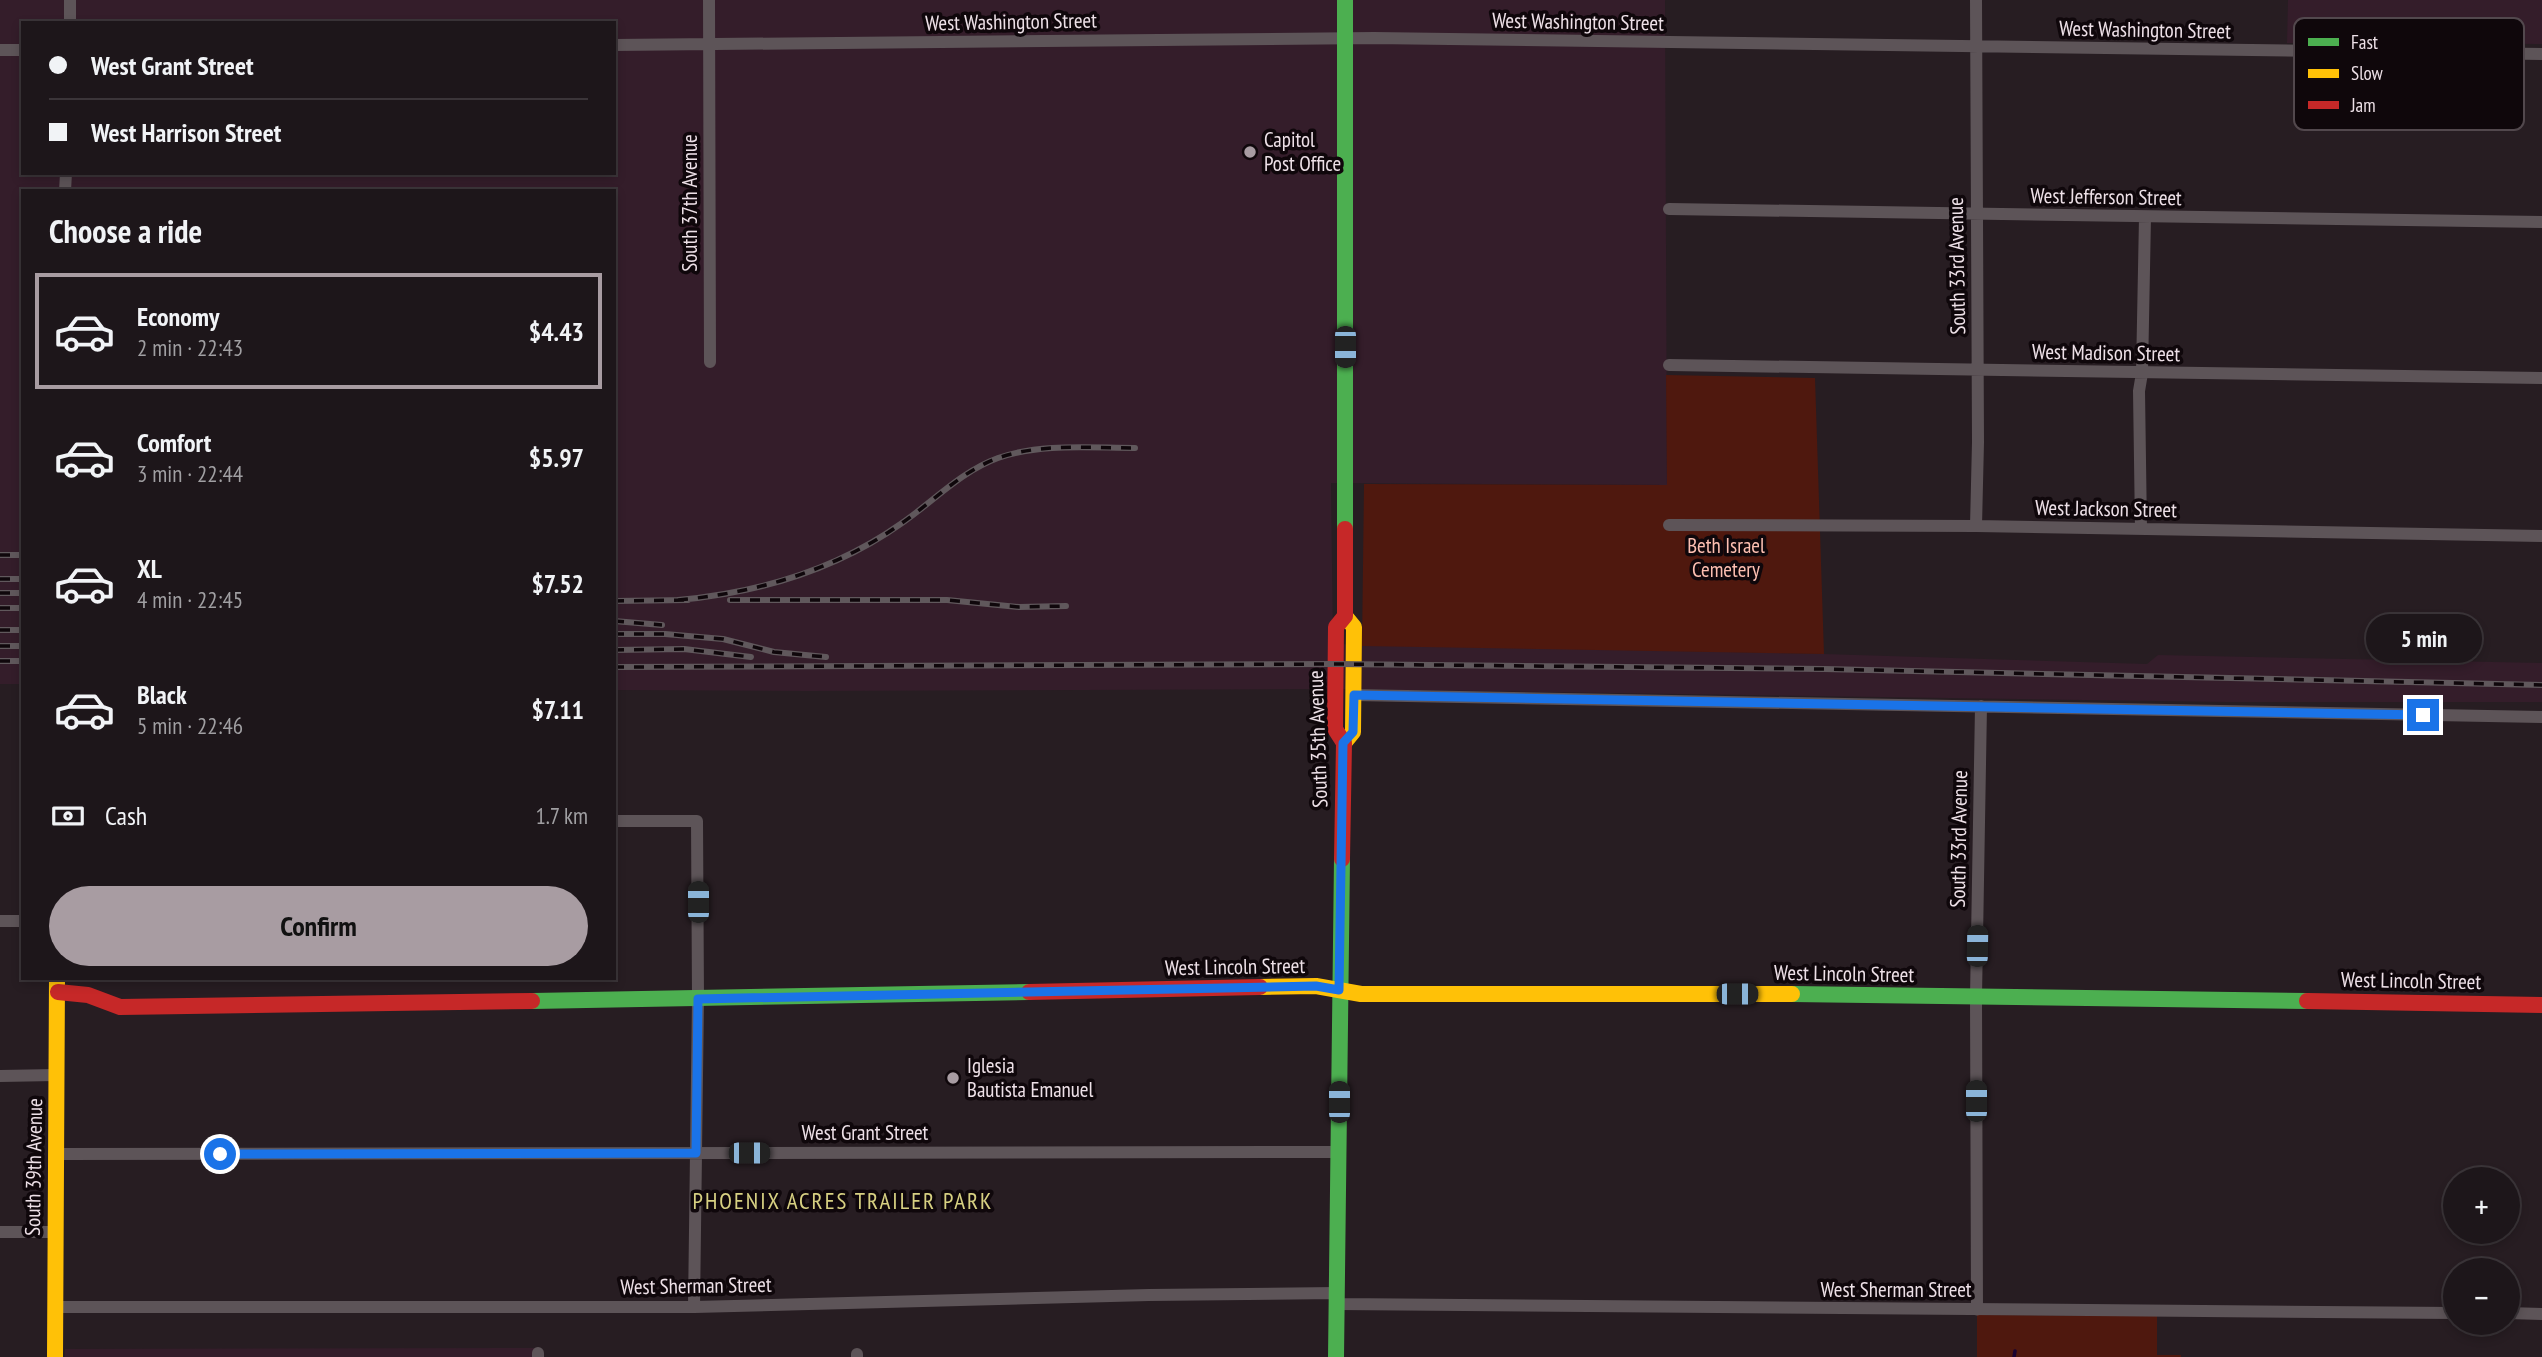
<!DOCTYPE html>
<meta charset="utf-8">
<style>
:root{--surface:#1d161a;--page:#2a2327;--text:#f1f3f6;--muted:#a09fa2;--line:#3b3539;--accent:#a89ca2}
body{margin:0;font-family:"PT Sans Narrow",sans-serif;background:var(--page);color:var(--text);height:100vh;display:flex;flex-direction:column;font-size:26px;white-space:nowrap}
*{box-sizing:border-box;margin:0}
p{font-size:23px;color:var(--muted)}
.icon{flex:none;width:38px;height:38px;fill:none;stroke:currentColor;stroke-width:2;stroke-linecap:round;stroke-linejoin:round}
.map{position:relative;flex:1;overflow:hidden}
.side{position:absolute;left:21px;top:189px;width:595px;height:791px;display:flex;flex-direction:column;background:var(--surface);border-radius:0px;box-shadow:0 4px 10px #0003,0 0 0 2px var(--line)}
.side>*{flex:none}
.guide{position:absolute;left:21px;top:21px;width:595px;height:154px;border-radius:0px;box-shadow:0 4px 10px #0003,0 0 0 2px var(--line);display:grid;align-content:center;height:154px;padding:0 28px;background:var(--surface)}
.fabs{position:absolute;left:2443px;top:1167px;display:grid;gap:14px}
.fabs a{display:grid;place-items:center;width:77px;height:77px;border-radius:50%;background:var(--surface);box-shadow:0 4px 10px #0003,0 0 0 2px var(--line);font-size:35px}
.end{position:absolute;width:32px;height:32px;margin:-16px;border:9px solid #1a73e8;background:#fff;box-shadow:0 0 0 4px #fff}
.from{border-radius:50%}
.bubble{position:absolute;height:49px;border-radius:24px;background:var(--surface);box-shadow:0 4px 10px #0003,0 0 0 2px var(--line);font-size:23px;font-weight:600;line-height:49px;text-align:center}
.car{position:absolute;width:21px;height:42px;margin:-21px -10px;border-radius:9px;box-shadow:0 0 5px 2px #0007;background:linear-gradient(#222 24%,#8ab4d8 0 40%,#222 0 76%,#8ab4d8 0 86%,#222 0)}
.guide b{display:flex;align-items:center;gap:24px;height:66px;font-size:26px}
.guide b+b{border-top:2px solid var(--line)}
.guide i{width:18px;height:18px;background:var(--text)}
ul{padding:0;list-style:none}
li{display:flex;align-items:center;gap:21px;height:116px;margin:0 14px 10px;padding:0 14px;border:4px solid transparent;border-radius:0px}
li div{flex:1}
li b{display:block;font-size:26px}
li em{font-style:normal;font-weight:600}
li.active{border-color:var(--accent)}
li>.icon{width:63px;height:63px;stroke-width:1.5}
h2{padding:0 28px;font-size:32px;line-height:84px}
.pay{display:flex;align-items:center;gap:18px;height:77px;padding:0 28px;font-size:26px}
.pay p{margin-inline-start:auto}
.action{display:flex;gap:14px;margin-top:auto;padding:14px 28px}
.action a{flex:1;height:80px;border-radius:42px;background:var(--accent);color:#111;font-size:28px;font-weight:600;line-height:80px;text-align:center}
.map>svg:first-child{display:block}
.built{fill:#341d2a;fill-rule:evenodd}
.green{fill:#4f180e}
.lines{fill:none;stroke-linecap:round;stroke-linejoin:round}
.stream{stroke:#190332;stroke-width:3.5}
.street{stroke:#5d5458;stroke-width:12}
.fast{stroke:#4caf50;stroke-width:16}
.slow{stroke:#ffc107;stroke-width:16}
.jam{stroke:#c62828;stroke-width:16}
.rail-casing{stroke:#60585c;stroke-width:6}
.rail{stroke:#0f070b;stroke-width:3.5;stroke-dasharray:10;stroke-linecap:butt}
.route{stroke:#1a73e8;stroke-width:9}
.poi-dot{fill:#a89ca2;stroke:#0f070b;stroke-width:2.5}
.labels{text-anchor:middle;stroke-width:7;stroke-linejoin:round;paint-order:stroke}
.street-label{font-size:21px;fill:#ede0e7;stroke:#0f070b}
.poi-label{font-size:21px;fill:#ede0e7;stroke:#0f070b;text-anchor:start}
.park-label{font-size:21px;fill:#fdbfb1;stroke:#0f070b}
.neighbourhood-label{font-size:23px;letter-spacing:2px;fill:#d7d082;stroke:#0f070b}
.key{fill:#0f070b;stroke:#52484d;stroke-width:2}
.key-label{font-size:19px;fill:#ede0e7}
</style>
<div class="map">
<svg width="2542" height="1357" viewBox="0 0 2542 1357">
<rect width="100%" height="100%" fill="#271d22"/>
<!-- built -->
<path class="built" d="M0 0H1665L1667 485 1331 483 1333 644 1824 654 2147 664 2158 655 2542 663V702H2225L1331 689 807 691 614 690V191H23V684H0ZM23 23H614V173H23Z
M2288 0H2542V44L2287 43Z
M536 1348V1357H65V1349Z"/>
<!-- green -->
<path class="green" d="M1666 375 1815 378 1824 654 1362 646 1364 484 1667 485Z
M1977 1315 2157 1316V1355H2181V1357H1977Z"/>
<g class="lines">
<!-- stream -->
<path class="stream" d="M2014 1357 2015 1351"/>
<!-- street -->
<path class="street" d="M70 0V23
M709 0 710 362
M614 45 1374 38 2542 54
M0 50H23
M65 191 66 173
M1669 209 2542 222
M1669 365 2542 378
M1669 525 1976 526 2542 536
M1976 526 1978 442 1976 0
M2141 529 2139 391 2142 373 2145 217
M1354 695 2542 717
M614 821H697L698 999 694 1307
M0 921H23
M0 1076 56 1075
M55 1154 1339 1152
M0 1232H54
M1337 1304 2455 1313
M55 1307H694L1149 1295 1337 1293
M1977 1310 1976 997 1981 706
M2508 1313 2542 1314
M538 1353V1357
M857 1357V1354"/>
<!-- fast -->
<path class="fast" d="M1345 0V529
M1792 994 2307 1001
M532 1001 1029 992
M1336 1357 1342 859"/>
<!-- slow -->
<path class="slow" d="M1344 743 1353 732 1354 627 1345 616
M1260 987 1316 986 1361 994H1792
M55 1357 57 978"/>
<!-- jam -->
<path class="jam" d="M1342 859 1344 743 1335 729 1336 627 1345 616V529
M58 992 88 995 120 1007 532 1001
M1029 992 1260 987
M2307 1001 2542 1005"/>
<!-- rail casing -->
<g class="rail-casing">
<path id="rail" d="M0 555H23
M0 579H23
M0 593H23
M678 600C756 593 836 570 902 523 934 501 960 472 998 458 1041 443 1090 448 1135 448
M730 600H947L1019 607 1066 606
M614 601 688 600
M0 608H23
M614 621 662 625
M0 630H23
M614 634H665L723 639 774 652 826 657
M0 646H23
M614 650 684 649 751 657
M0 661H23
M614 667 1336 664 1824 669 2542 685"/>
</g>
<!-- rail -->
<use href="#rail" class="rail"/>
</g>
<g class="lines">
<!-- route -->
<path class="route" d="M220 1154 696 1153 698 999 1316 986 1339 990 1343 743 1353 732 1354 695 2423 715"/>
</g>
<!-- markers -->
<g class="poi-dot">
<circle cx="1250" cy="152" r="7"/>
<circle cx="953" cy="1078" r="7"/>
</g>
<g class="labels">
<!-- street labels -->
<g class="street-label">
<text transform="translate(1011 22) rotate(-1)" y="7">West Washington Street</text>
<text transform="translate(1578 22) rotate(1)" y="7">West Washington Street</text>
<text transform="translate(2145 30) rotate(1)" y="7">West Washington Street</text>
<text transform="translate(2106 197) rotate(1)" y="7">West Jefferson Street</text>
<text transform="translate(690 203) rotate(-90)" y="7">South 37th Avenue</text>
<text transform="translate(1957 266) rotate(-91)" y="7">South 33rd Avenue</text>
<text transform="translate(2106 353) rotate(1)" y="7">West Madison Street</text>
<text transform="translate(2106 509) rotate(1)" y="7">West Jackson Street</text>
<text transform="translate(1318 739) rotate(-92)" y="7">South 35th Avenue</text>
<text transform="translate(1959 839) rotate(-89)" y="7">South 33rd Avenue</text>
<text transform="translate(1235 967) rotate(-1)" y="7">West Lincoln Street</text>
<text transform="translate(1844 974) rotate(1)" y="7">West Lincoln Street</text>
<text transform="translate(2411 981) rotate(1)" y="7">West Lincoln Street</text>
<text x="865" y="1140">West Grant Street</text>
<text transform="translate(34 1167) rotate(-89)" y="7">South 39th Avenue</text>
<text transform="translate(696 1286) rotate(-1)" y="7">West Sherman Street</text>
<text x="1896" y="1297">West Sherman Street</text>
</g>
<!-- poi labels -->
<g class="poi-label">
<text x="1264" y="147">Capitol<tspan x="1264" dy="24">Post Office</tspan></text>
<text x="967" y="1073">Iglesia<tspan x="967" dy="24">Bautista Emanuel</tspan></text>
</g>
<!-- park labels -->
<g class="park-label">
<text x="1726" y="553">Beth Israel<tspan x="1726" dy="24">Cemetery</tspan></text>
</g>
<!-- neighbourhood labels -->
<g class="neighbourhood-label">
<text x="843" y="1209">PHOENIX ACRES TRAILER PARK</text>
</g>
</g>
<!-- legend -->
<rect x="2294" y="18" width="230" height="112" rx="10" class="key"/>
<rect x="2308" y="38" width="31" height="8" fill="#4caf50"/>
<rect x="2308" y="69" width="31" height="9" fill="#ffc107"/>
<rect x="2308" y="101" width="31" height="8" fill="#c62828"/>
<g class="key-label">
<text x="2351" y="49">Fast</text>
<text x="2351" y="80">Slow</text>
<text x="2351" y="112">Jam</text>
</g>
</svg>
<div class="fabs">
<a>+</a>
<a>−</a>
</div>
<i class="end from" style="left:220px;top:1154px"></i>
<i class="end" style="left:2423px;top:715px"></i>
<div class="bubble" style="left:2366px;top:614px;width:116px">5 min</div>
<i class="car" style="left:1345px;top:347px;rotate:180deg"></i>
<i class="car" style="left:698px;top:902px;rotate:0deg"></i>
<i class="car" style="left:1977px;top:946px;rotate:1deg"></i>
<i class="car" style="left:1737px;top:994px;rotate:90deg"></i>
<i class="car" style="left:1976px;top:1101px;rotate:0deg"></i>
<i class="car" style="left:1339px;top:1102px;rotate:0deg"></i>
<i class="car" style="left:749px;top:1153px;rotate:90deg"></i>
<div class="guide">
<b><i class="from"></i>West Grant Street</b>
<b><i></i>West Harrison Street</b>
</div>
<section class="side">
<h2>Choose a ride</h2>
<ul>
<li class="active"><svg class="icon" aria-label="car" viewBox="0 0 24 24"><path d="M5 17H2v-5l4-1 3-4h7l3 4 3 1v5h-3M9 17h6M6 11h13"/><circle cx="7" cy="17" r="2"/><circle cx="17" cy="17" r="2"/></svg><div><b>Economy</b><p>2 min · 22:43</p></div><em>$4.43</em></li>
<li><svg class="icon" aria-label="car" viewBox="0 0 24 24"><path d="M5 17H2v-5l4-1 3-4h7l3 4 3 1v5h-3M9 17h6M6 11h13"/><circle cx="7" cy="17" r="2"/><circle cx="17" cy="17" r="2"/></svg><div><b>Comfort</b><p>3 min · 22:44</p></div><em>$5.97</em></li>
<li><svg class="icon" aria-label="car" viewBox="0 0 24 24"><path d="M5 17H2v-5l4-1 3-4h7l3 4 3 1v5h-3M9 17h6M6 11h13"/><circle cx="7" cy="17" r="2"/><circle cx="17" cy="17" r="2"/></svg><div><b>XL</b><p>4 min · 22:45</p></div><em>$7.52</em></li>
<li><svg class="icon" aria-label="car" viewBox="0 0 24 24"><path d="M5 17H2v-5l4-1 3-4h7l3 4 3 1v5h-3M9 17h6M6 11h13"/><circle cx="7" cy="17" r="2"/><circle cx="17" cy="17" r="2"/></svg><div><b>Black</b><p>5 min · 22:46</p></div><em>$7.11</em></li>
</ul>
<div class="pay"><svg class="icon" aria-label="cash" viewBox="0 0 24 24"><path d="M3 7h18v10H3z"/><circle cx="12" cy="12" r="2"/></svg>Cash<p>1.7 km</p></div>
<div class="action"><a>Confirm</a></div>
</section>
</div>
